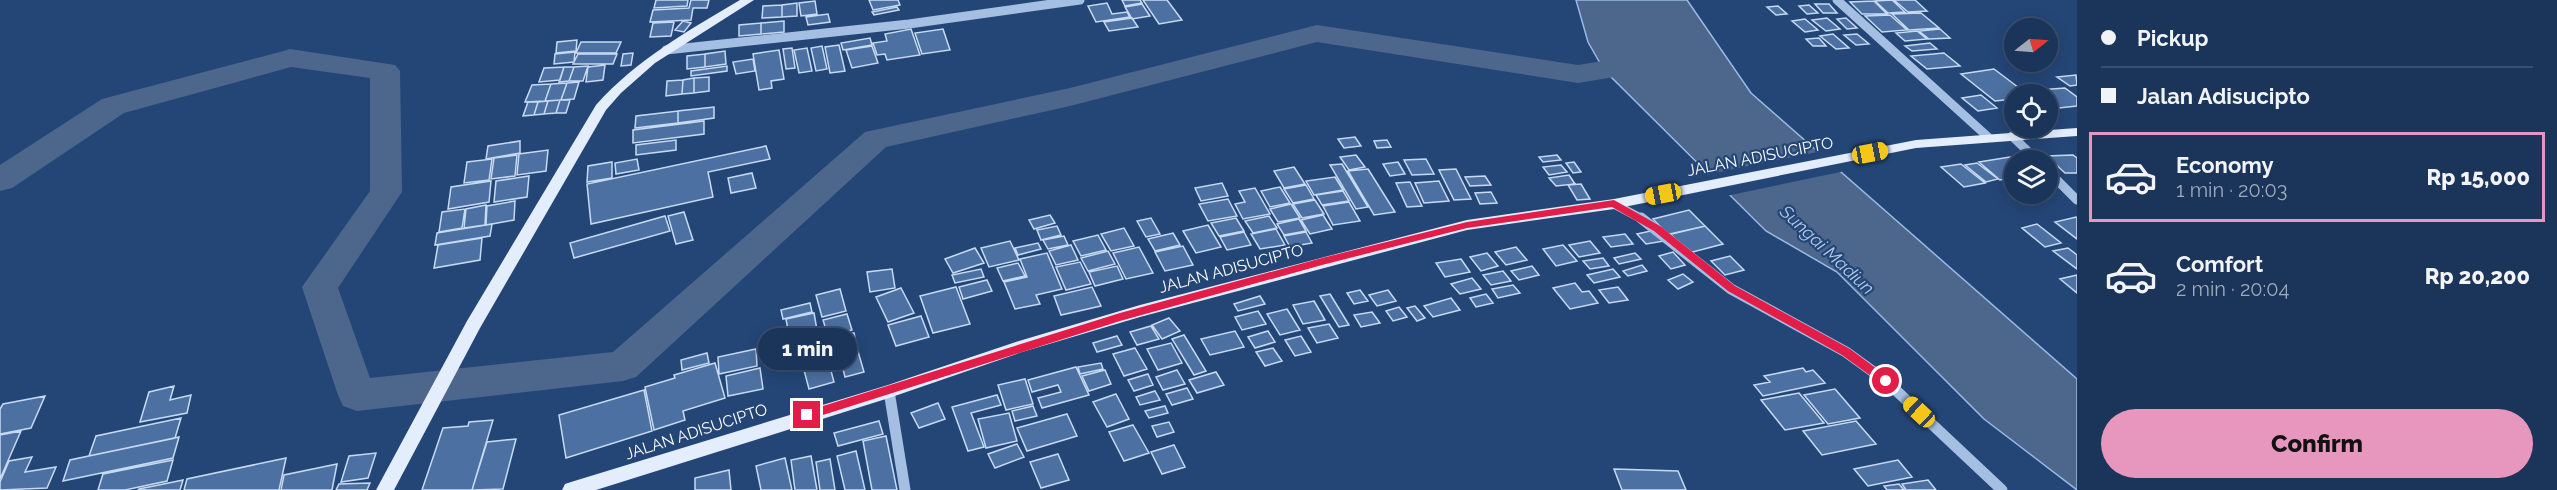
<!DOCTYPE html>
<meta charset="utf-8">
<style>
:root{--surface:#1b3459;--page:#243c5f;--text:#f1f3f6;--muted:#a0aaba;--line:#394f6f;--accent:#e797bd}
body{margin:0;font-family:Raleway,sans-serif;background:var(--page);color:var(--text);height:100vh;display:flex;flex-direction:column;font-size:22px;white-space:nowrap}
*{box-sizing:border-box;margin:0}
p{font-size:20px;color:var(--muted)}
.icon{flex:none;width:33px;height:33px;fill:none;stroke:currentColor;stroke-width:2;stroke-linecap:round;stroke-linejoin:round}
.map{position:relative;flex:1;overflow:hidden}
.side{display:flex;flex-direction:column;background:var(--surface);width:480px}
.side>*{flex:none}
.hud{display:grid;align-content:center;height:132px;padding:0 24px;background:var(--surface)}
.needle{width:39px;rotate:73deg}
.fabs{position:absolute;left:2004px;top:18px;display:grid;gap:12px}
.fabs a{display:grid;place-items:center;width:54px;height:54px;border-radius:50%;background:var(--surface);box-shadow:0 3px 15px #0003,0 0 0 2px var(--line);font-size:30px}
.end{position:absolute;width:27px;height:27px;margin:-14px;border:8px solid #e11d48;background:#fff;box-shadow:0 0 0 3px #fff}
.from{border-radius:50%}
.bubble{position:absolute;height:42px;border-radius:21px;background:var(--surface);box-shadow:0 3px 15px #0003,0 0 0 2px var(--line);font-size:20px;font-weight:800;line-height:42px;text-align:center}
.car{position:absolute;width:18px;height:36px;margin:-18px -9px;border-radius:8px;box-shadow:0 0 4px 2px #0007;background:linear-gradient(#f5c518 24%,#345 0 40%,#f5c518 0 76%,#345 0 86%,#f5c518 0)}
.hud b{display:flex;align-items:center;gap:21px;height:57px;font-size:22px}
.hud b+b{border-top:2px solid var(--line)}
.hud i{width:15px;height:15px;background:var(--text)}
ul{padding:0;list-style:none}
li{display:flex;align-items:center;gap:18px;height:90px;margin:0 12px 9px;padding:0 12px;border:3px solid transparent;border-radius:0px}
li div{flex:1}
li b{display:block;font-size:22px}
li em{font-style:normal;font-weight:800}
li.current{border-color:var(--accent)}
li>.icon{width:54px;height:54px;stroke-width:1.5}
.cta{display:flex;gap:12px;margin-top:auto;padding:12px 24px}
.cta a{flex:1;height:69px;border-radius:36px;background:var(--accent);color:#111;font-size:24px;font-weight:800;line-height:69px;text-align:center}
main{display:flex;flex:1;min-height:0}
.map>svg:first-child{display:block}
.water{fill:#4d668b;stroke:#99bae4;stroke-width:1.5}
.pier{fill:#244677}
.lines{fill:none;stroke-linecap:round;stroke-linejoin:round}
.river{fill:#4d668b;fill-rule:evenodd}
.building{fill:#4c70a1;stroke:#c7daf3;stroke-width:1.5}
.minor-far1{stroke:#a5bfe3;stroke-width:9}
.minor{stroke:#a5bfe3;stroke-width:11}
.major{fill:#e4edfc;fill-rule:evenodd}
.route{fill:#e11d48}
.labels{text-anchor:middle;stroke-width:4.5;stroke-linejoin:round;paint-order:stroke}
.street-label{font-size:16px;fill:#fff;stroke:#244677}
.water-label{font-size:18px;font-style:italic;fill:#b0c9eb;stroke:#244677}
</style>
<main>
<div class="map">
<svg width="2077" height="490" viewBox="0 0 2077 490">
<rect width="100%" height="100%" fill="#244677"/>
<!-- water -->
<path class="water" d="M1576 0H1687L1751 93 2077 379V490L1984 419 1837 272 1766 231 1604 70 1588 42Z"/>
<!-- pier -->
<path class="pier" d="M1822 151 1845 171 1726 196 1705 175Z"/>
<g class="lines">
<!-- river -->
<path class="river" d="M1317 25 1578 65 1651 53 1661 56 1666 62 1661 68 1651 71 1578 83 1317 42 1070 106 886 147 636 377 623 381 357 411 343 406 338 395 302 287 370 191V78L291 67 124 113 12 188 0 191V165L102 99 280 52 290 49 395 65 400 71 402 192 338 288 370 378 613 352 865 132 1070 88Z"/>
</g>
<!-- building -->
<path class="building" d="M656 0H688L687 6 654 8Z
M691 0H709L707 8H693L691 20 650 22 653 10 689 8Z
M869 0H898L900 5 873 10Z
M1122 0H1140L1142 3 1125 6Z
M1143 0H1167L1182 20 1159 24Z
M1892 0 1905 12 1888 13 1875 1Z
M1894 0H1915L1927 11 1908 12Z
M815 1 817 14 801 16 799 3Z
M1874 1 1887 14H1862L1850 2Z
M797 3V16L782 17V5Z
M1107 3 1112 14 1127 12 1130 17 1096 22 1088 6Z
M1142 4 1150 16 1132 19 1125 7Z
M1815 4H1829L1837 13H1823Z
M782 5V17L762 18 763 6Z
M1809 5 1818 13 1807 14 1799 6Z
M1778 6 1787 14 1776 15 1767 7Z
M897 7 899 10 874 15 872 12Z
M1921 13 1939 28 1909 30 1892 14Z
M828 14 830 22 808 25 806 17Z
M1890 15 1907 30 1882 32 1865 16Z
M1132 18 1138 27 1109 31 1104 22Z
M1827 18 1840 29 1826 31 1812 20Z
M1846 18 1857 28 1847 29 1837 19Z
M1805 19 1818 30 1805 32 1792 21Z
M683 21 691 23 684 32 675 30Z
M784 21V32L761 34V23Z
M674 22 671 36 650 37 653 23Z
M761 23V34L739 36V25Z
M911 29 920 55 887 60 885 54 877 55 873 43 887 41 885 34Z
M943 29 950 50 922 54 915 33Z
M1940 29 1950 38 1929 39 1919 31Z
M1917 31 1927 39 1905 41 1896 33Z
M1833 34 1849 48 1836 49 1820 36Z
M1857 34 1869 44 1856 45 1844 35Z
M870 38 872 45 843 50 841 43Z
M1819 38 1826 46H1813L1806 39Z
M577 40 576 51 556 53 557 42Z
M581 42H621L616 53H576Z
M1930 43 1937 49 1912 51 1905 46Z
M839 45 845 71 830 73 825 47Z
M822 46 827 69 816 71 811 48Z
M872 46 878 63 852 68 846 50Z
M792 48 795 68 786 69 783 49Z
M807 48 812 71 799 73 794 50Z
M779 50 784 79 771 81 772 88 759 90 753 54Z
M725 51 726 64 705 67V54Z
M575 52 574 62 554 64 555 54Z
M633 53 631 65 621 66 623 54Z
M1944 53 1960 66 1927 69 1911 56Z
M578 54H617L613 64H573Z
M705 54V67L687 69V56Z
M753 59 755 71 736 74 733 62Z
M605 65 603 80 586 82 588 67Z
M588 66 583 81H569L574 67Z
M727 66V71L691 76V71Z
M564 67 560 80 539 82 544 68Z
M564 67H574L569 81 559 82Z
M1994 69 2027 94H2014V99L1995 101 1961 74Z
M2076 75 2077 85 2070 86 2057 77Z
M709 77V91L694 93V78Z
M694 78V93L682 94 683 80Z
M683 80 682 94 666 96 667 81Z
M579 82 574 99 561 100 567 83Z
M567 83 561 100 545 101 551 84Z
M551 84 545 101 525 102 532 85Z
M2065 88 2077 97V106L2059 108 2048 98V94L2038 90Z
M1981 95 1997 108 1978 111 1962 98Z
M560 100 556 113 544 114 548 101Z
M560 100H570L566 113H556Z
M548 101 544 114 534 115 538 102Z
M528 102H538L534 115 523 116Z
M714 107V118L678 123V111Z
M678 111V123L635 128 636 116Z
M704 121V134L633 143V130Z
M1355 137 1361 146 1344 148 1338 139Z
M676 140V150L636 155V145Z
M1387 140 1391 147 1377 148 1374 141Z
M520 141V153L486 159 488 146Z
M766 146 770 159 708 172 713 197 591 224 587 184Z
M548 150 546 171 517 175 519 154Z
M517 155 515 176 491 179 494 158Z
M1356 155 1365 167 1349 170 1340 157Z
M1557 155 1561 160 1543 162 1539 157Z
M2073 155 2077 158V173H2065L2047 156Z
M2016 156 2021 160H2014V177L2000 180 1979 162Z
M492 159 489 180 464 183 467 162Z
M637 159 639 170 616 174 615 163Z
M1426 159 1434 174 1412 175 1404 160Z
M612 162V178L587 182 588 166Z
M1398 162 1405 174 1390 176 1383 164Z
M1574 162 1581 172 1573 173 1566 163Z
M1977 163 1998 179 1986 182 1965 165Z
M1342 164 1368 207 1356 209 1330 165Z
M1961 164 1985 183 1964 187 1941 167Z
M1561 165 1567 172 1549 175 1543 167Z
M1294 167 1305 184 1284 188 1274 171Z
M1368 169 1395 212 1374 215 1348 171Z
M1456 169 1471 199 1454 200 1439 170Z
M752 173 756 188 731 193 728 178Z
M1569 175 1575 184 1556 186 1549 178Z
M529 176 527 197 494 202 496 181Z
M1485 176 1491 185 1470 186 1465 177Z
M1335 177 1343 190 1314 195 1306 181Z
M491 181 489 202 448 209 451 187Z
M1439 181 1449 201 1424 203 1415 183Z
M1410 182 1422 206 1407 207 1396 183Z
M1222 183 1228 196 1201 201 1195 188Z
M1581 184 1590 199 1577 200 1568 185Z
M1306 185 1314 199 1293 203 1284 189Z
M1280 187 1290 203 1270 207 1261 191Z
M1255 188 1270 214 1243 219 1235 204 1245 202 1239 191Z
M1343 191 1349 201 1322 205 1316 195Z
M1491 192 1497 203 1480 204 1475 193Z
M1228 199 1237 216 1208 221 1199 204Z
M1315 200 1324 214 1302 218 1293 204Z
M515 201 514 220 486 225 487 206Z
M1349 202 1360 221 1333 225 1323 206Z
M1291 204 1300 218 1278 222 1270 209Z
M486 205 485 225 464 228 466 209Z
M465 209 462 228 439 232 442 212Z
M1689 210 1705 226 1668 235 1653 219Z
M684 212 693 240 676 244 668 216Z
M1050 215 1055 223 1034 229 1029 220Z
M1323 215 1332 229 1310 234 1301 220Z
M665 216 670 231 574 258 570 243Z
M1269 216 1277 228 1253 233 1245 221Z
M2076 217 2077 218V239L2055 222Z
M1151 218 1160 234 1146 237 1137 221Z
M1236 218 1244 231 1219 236 1211 223Z
M1299 219 1306 231 1284 235 1277 224Z
M492 224 490 236 435 245 437 233Z
M2037 224 2061 243 2045 247 2022 228Z
M1208 225 1221 247 1196 253 1183 231Z
M1057 226 1061 235 1041 240 1037 230Z
M1705 226 1723 244 1689 253 1670 234Z
M1124 228 1134 246 1111 251 1101 234Z
M1276 229 1285 245 1260 249 1251 234Z
M1655 230 1664 241 1646 244 1637 234Z
M1244 232 1251 245 1227 250 1220 237Z
M1306 232 1312 243 1290 247 1284 236Z
M1173 233 1180 245 1155 251 1148 239Z
M1625 234 1633 244 1611 247 1603 237Z
M1098 235 1106 250 1081 256 1073 241Z
M1064 236 1068 245 1048 249 1043 240Z
M482 238 480 260 434 268 438 245Z
M1010 241 1019 260 989 267 981 248Z
M1590 241 1600 253 1579 257 1569 245Z
M1038 243 1041 249 1018 255 1015 248Z
M1071 245 1078 260 1056 265 1049 251Z
M1563 245 1577 261 1556 266 1543 249Z
M1183 246 1193 265 1165 271 1155 252Z
M1139 247 1153 273 1126 279 1113 253Z
M1516 247 1527 260 1506 265 1495 252Z
M975 248 984 263 953 273 945 259Z
M2068 248 2077 255V269L2053 251Z
M1108 251 1115 264 1088 271 1081 258Z
M1673 252 1685 265 1671 269 1659 256Z
M1047 253 1062 289 1036 295 1040 304 1015 309 1004 282 1027 277 1020 259Z
M1487 253 1498 266 1481 271 1470 257Z
M1635 253 1641 259 1619 264 1614 258Z
M1730 256 1744 270 1725 275 1711 261Z
M1603 258 1609 266 1590 269 1583 261Z
M1461 259 1470 272 1445 277 1436 263Z
M1080 262 1091 284 1066 290 1056 267Z
M1018 263 1025 276 1003 281 997 268Z
M1642 265 1647 271 1628 276 1623 271Z
M1117 266 1123 279 1095 286 1089 272Z
M1532 266 1539 275 1519 280 1511 271Z
M892 269 895 288 870 292 867 272Z
M981 269 984 277 955 283 952 275Z
M1613 269 1620 277 1594 283 1587 275Z
M1503 271 1511 281 1491 285 1483 275Z
M1683 274 1693 282 1678 289 1668 280Z
M2077 275V293L2060 279Z
M1472 278 1481 289 1460 294 1451 284Z
M987 280 992 291 963 299 959 287Z
M1575 283 1582 292 1589 291 1598 303 1570 309 1553 288Z
M1513 285 1520 293 1498 298 1492 289Z
M956 287 970 324 933 333 920 296Z
M1092 287 1101 306 1061 315 1054 296Z
M1618 287 1628 300 1609 303 1599 290Z
M901 288 914 313 888 322 876 297Z
M840 289 846 311 822 317 816 295Z
M1360 290 1368 301 1354 304 1347 293Z
M1388 290 1396 301 1377 306 1369 295Z
M1330 294 1349 325 1339 327 1320 296Z
M1486 294 1493 303 1476 307 1470 298Z
M1260 296 1265 304 1238 311 1234 304Z
M1451 298 1460 310 1433 317 1424 306Z
M1314 301 1325 320 1303 324 1293 305Z
M810 303 812 312 783 319 781 310Z
M1415 306 1425 318 1417 321 1407 308Z
M1399 307 1407 317 1393 321 1386 311Z
M1287 309 1300 330 1280 335 1267 314Z
M1258 311 1266 324 1242 330 1235 317Z
M1372 312 1380 323 1361 327 1354 315Z
M814 313 817 330 789 336 786 319Z
M847 314 852 330 828 336 823 320Z
M921 316 929 337 896 346 888 325Z
M1169 318 1180 331 1162 339 1152 325Z
M1329 324 1338 338 1317 343 1308 328Z
M1151 326 1159 339 1137 345 1130 332Z
M820 330 834 382 809 389 795 336Z
M1235 331 1244 347 1210 355 1201 339Z
M1268 331 1275 342 1255 348 1248 337Z
M854 333 857 346 839 350 836 337Z
M1184 335 1206 371 1194 375 1172 339Z
M1117 336 1122 345 1097 352 1093 343Z
M1301 336 1311 352 1295 356 1285 340Z
M1171 343 1182 363 1158 370 1147 349Z
M857 348 864 372 845 377 839 353Z
M1135 348 1147 369 1124 376 1113 354Z
M1273 348 1282 361 1265 366 1256 352Z
M756 349 757 366 719 374 718 357Z
M707 353 709 363 682 370 681 360Z
M715 363 725 398 683 411 685 420 654 430 645 387 675 378 674 375Z
M1101 363 1103 369 1080 374 1078 367Z
M1076 367 1089 395 1042 408 1038 398 1061 392 1058 385 1032 392 1028 380Z
M760 368 763 389 728 396 726 376Z
M1803 368 1806 372 1813 370 1825 383 1763 396 1754 385 1770 382 1764 376Z
M1105 370 1111 384 1089 391 1082 376Z
M1177 370 1185 384 1163 390 1156 377Z
M1216 372 1224 385 1197 393 1189 380Z
M1148 374 1153 385 1134 391 1128 380Z
M1025 379 1033 404 1006 410 998 385Z
M174 386 170 400 191 395 187 413 140 422 149 392Z
M1187 388 1193 399 1172 405 1166 394Z
M1835 389 1860 418 1828 424 1804 395Z
M644 390 652 431 566 458 559 415Z
M1155 391 1160 400 1140 405 1136 397Z
M1799 393 1824 423 1785 430 1761 400Z
M1116 394 1129 419 1107 427 1093 402Z
M997 395 1001 405 971 413 984 447 968 451 952 407Z
M45 396 31 428 0 434V409L3 404Z
M938 403 945 419 919 428 911 413Z
M1033 406 1037 416 1015 421 1012 411Z
M1165 406 1168 413 1149 418 1145 411Z
M1009 413 1017 441 986 448 978 419Z
M1067 414 1077 436 1027 451 1017 428Z
M181 418 175 438 89 456 96 436Z
M493 420 472 490H422L443 428 468 426 469 422Z
M879 421 883 434 838 446 834 433Z
M1856 421 1876 444 1822 455 1803 431Z
M1169 422 1174 432 1157 437 1152 426Z
M1133 425 1149 453 1124 461 1109 432Z
M21 431 0 479V435Z
M886 436 897 490H872L863 441Z
M179 437 173 458 63 481 70 460Z
M516 439 503 489 472 490 487 442Z
M1017 444 1024 457 995 468 988 454Z
M1174 445 1185 467 1162 474 1151 452Z
M856 451 865 490H845L837 456Z
M376 453 368 478 341 482 349 456Z
M1058 454 1069 480 1041 488 1030 462Z
M811 456 817 490H795L791 460Z
M32 457 25 472 56 467 47 488 0 490V482L9 461Z
M286 458 279 490H184L187 479Z
M785 458 792 490H761L756 466Z
M830 459 835 490H820L816 462Z
M173 460 167 481 125 490H98L103 474Z
M1898 460 1912 477 1868 486 1854 469Z
M337 464 332 490H281L284 475Z
M1614 469 1678 471 1686 490H1622Z
M729 470 731 490H695V478Z
M183 480 180 490H138L139 489Z
M1928 480 1936 490H1906L1902 484Z
M370 483 367 490H336L339 484Z
M1899 484 1904 490H1887L1884 486Z"/>
<g class="lines">
<!-- minor-far1 -->
<path class="minor-far1" d="M1837 0 1988 137
M666 50 909 24 1080 0
M2012 136 2037 160
M2048 171 2077 200
M1614 204 1644 220"/>
<!-- minor -->
<path class="minor" d="M1641 218 1731 289 1846 352 1886 381 2002 490
M889 391 905 490"/>
<!-- major -->
<path class="major" d="M740 0H754L655 63 621 93 606 110 480 328 394 490H376L467 321 596 105C637 59 688 31 740 0Z
M2077 128V136L1916 148 1614 209 1467 230 1140 317 1022 352 889 398 596 490H562L565 484 571 482 888 385 1019 341 1140 305 1467 220 1614 199 1916 140Z"/>
</g>
<!-- route -->
<path class="route" d="M1614 200 1660 226 1735 286 1850 349 1889 378V384H1882L1842 355 1728 291 1654 231 1612 207 1467 228 1322 265 1120 321 807 420 802 415 807 411 1120 313 1322 258 1467 222Z"/>
<g class="labels">
<!-- street labels -->
<g class="street-label">
<text transform="translate(1760 156) rotate(-11)" y="6">JALAN ADISUCIPTO</text>
<text transform="translate(1231 268) rotate(-15)" y="6">JALAN ADISUCIPTO</text>
<text transform="translate(696 431) rotate(-18)" y="6">JALAN ADISUCIPTO</text>
</g>
<!-- water labels -->
<g class="water-label">
<text transform="translate(1827 250) rotate(43)" y="6">Sungai Madiun</text>
</g>
</g>
</svg>
<div class="fabs">
<a><svg class="needle" viewBox="-14 -14 28 28"><path d="M0-13l5 13h-10z" fill="#e53935"/><path d="M0 13l5-13h-10z" fill="#a0aaba"/></svg></a>
<a><svg class="icon" aria-label="locate" viewBox="0 0 24 24"><circle cx="12" cy="12" r="6"/><path d="M12 2v4M12 18v4M2 12h4M18 12h4"/></svg></a>
<a><svg class="icon" aria-label="layers" viewBox="0 0 24 24"><path d="M12 4l9 5-9 5-9-5zM3 14l9 5 9-5"/></svg></a>
</div>
<i class="end from" style="left:1886px;top:381px"></i>
<i class="end" style="left:807px;top:415px"></i>
<div class="bubble" style="left:758px;top:328px;width:99px">1 min</div>
<i class="car" style="left:1870px;top:153px;rotate:79deg"></i>
<i class="car" style="left:1663px;top:194px;rotate:259deg"></i>
<i class="car" style="left:1919px;top:412px;rotate:313deg"></i>
</div>
<section class="side">
<div class="hud">
<b><i class="from"></i>Pickup</b>
<b><i></i>Jalan Adisucipto</b>
</div>
<ul>
<li class="current"><svg class="icon" aria-label="car" viewBox="0 0 24 24"><path d="M5 17H2v-5l4-1 3-4h7l3 4 3 1v5h-3M9 17h6M6 11h13"/><circle cx="7" cy="17" r="2"/><circle cx="17" cy="17" r="2"/></svg><div><b>Economy</b><p>1 min · 20:03</p></div><em>Rp 15,000</em></li>
<li><svg class="icon" aria-label="car" viewBox="0 0 24 24"><path d="M5 17H2v-5l4-1 3-4h7l3 4 3 1v5h-3M9 17h6M6 11h13"/><circle cx="7" cy="17" r="2"/><circle cx="17" cy="17" r="2"/></svg><div><b>Comfort</b><p>2 min · 20:04</p></div><em>Rp 20,200</em></li>
</ul>
<div class="cta"><a>Confirm</a></div>
</section>
</main>
